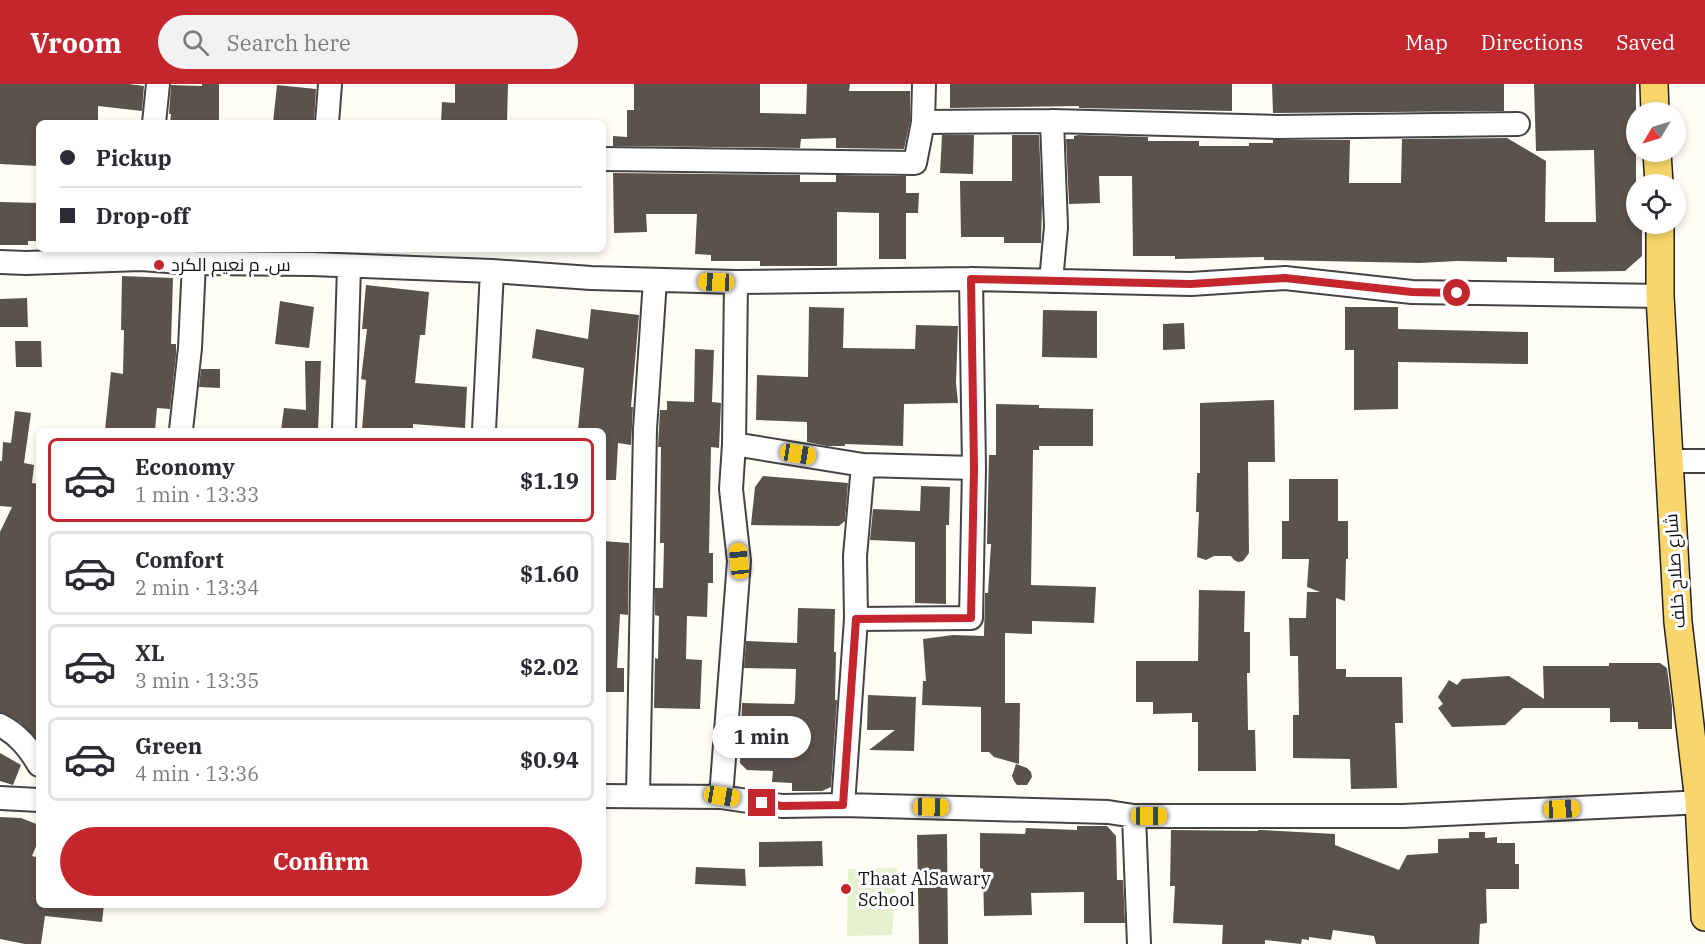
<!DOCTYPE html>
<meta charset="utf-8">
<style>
:root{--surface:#fff;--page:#f2f2f3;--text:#2b2b33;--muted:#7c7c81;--line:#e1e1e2;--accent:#c4262e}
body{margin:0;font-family:"IBM Plex Serif",Cairo,serif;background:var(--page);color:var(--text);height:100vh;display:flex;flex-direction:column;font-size:22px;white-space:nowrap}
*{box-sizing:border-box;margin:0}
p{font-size:20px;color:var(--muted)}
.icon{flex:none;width:33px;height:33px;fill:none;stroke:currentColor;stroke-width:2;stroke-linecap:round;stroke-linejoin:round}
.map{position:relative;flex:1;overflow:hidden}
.sheet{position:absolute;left:36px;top:344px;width:570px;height:480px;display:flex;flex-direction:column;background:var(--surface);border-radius:9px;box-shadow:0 3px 9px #0003}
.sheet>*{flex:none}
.guide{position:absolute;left:36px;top:36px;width:570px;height:132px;border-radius:9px;box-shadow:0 3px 9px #0003;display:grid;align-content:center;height:132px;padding:0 24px;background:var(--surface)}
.needle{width:39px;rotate:232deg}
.controls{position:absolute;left:1626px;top:18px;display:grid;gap:12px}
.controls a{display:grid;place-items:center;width:60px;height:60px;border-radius:50%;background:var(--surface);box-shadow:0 3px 9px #0003;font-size:30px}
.end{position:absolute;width:27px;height:27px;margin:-14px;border:8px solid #c4262e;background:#fff;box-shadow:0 0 0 3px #fff}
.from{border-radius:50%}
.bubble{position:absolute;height:42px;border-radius:21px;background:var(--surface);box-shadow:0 3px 9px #0003;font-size:20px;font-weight:700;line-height:42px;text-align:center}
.car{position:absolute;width:18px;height:36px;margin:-18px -9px;border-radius:8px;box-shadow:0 0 4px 2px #0007;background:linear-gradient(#f5c518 24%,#345 0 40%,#f5c518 0 76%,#345 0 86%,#f5c518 0)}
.guide b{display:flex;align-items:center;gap:21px;height:57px;font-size:22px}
.guide b+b{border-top:2px solid var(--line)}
.guide i{width:15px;height:15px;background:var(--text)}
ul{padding:10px 0 0;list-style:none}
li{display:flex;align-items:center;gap:18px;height:84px;margin:0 12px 9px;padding:0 12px;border:3px solid var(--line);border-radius:9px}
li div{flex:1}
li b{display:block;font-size:22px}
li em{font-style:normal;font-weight:700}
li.selected{border-color:var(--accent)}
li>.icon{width:54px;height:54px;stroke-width:1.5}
.button{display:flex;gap:12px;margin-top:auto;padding:12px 24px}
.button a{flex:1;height:69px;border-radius:36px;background:var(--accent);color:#fff;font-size:24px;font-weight:700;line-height:69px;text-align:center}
header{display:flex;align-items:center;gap:36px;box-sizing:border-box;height:84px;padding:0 30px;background:var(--accent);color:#fff}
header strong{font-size:28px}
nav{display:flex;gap:33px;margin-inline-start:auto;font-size:21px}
.search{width:420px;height:54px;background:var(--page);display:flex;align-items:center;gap:15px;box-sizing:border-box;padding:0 21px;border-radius:33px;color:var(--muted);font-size:22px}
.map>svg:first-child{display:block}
.pitch{fill:#e6f2cf}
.building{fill:#5a524d}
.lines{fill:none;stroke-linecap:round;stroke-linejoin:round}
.minor-casing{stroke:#444;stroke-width:26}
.major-casing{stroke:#222;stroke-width:30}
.minor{stroke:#fff;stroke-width:22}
.major{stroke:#f9d66b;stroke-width:27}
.route{stroke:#c4262e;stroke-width:8}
.poi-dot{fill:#c4262e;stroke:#fff;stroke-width:2}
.labels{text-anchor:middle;stroke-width:6;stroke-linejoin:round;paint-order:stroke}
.poi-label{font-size:18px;fill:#111;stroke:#fff;text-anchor:start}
.street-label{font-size:18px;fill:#111;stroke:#fff}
</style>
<header>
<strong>Vroom</strong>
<div class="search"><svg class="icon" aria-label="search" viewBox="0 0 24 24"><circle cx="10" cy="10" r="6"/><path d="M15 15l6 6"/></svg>Search here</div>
<nav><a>Map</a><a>Directions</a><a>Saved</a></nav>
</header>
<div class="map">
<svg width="1705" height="860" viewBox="0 0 1705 860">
<rect width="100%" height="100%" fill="#fffdf5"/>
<!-- pitch -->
<path class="pitch" d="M897 784 892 851 847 852 848 785Z"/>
<!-- building -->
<path class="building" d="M0 0H128L144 2 142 27 98 22V39H39V82L0 80Z
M202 0H219V39H170L171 30H169L171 1 202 2Z
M455 0H508L507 39H441L442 18 455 19Z
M634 0H760V29L806 30 807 0H850L849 7H910V37L904 65 836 64V54L801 55 800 64 613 62V52L627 53V26H634Z
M950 0H1232V27L1079 24V22L950 24Z
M1272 0H1504V27L1273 29Z
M1534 0H1636V140H1642V172L1625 187 1554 188V174L1507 173V178L1457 177 1420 179 1264 176V173L1175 175V172H1133L1132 92H1099L1100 119 1069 120 1066 55H1074V52L1079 51 1148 53V57H1199V62H1249V59H1273V56H1350L1349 99H1401L1402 55 1507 54 1546 77 1545 138H1596L1594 66 1536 67Z
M277 1 316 5 314 39H273Z
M942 51H974L973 90 940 89Z
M1012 51H1039L1042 120 1041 159H1004V153H961L960 97H1012Z
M613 89 800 91V98H836V91L906 92V109H919L918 129H906V175H879V129L837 128V182H760V177H711V171L695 170 697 130H646L647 148 614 149Z
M0 118 39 119V157H28V161H0Z
M122 192 173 194 171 260H176V271L170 325 157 324 155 346H105L111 288 123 290 124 246H121Z
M366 201 429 208 425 251H420L415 299 467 303 465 344 413 340V346L362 345 366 296 361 295 367 245H362Z
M27 214 28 243H0V215Z
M280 217 314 223 309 264 275 260Z
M809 223 844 224 843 264 915 265 916 241 958 242 956 299 958 319 904 320 903 362 845 360V362H827L807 358V338L756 336 757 291 808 293Z
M1345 223H1398V245L1528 248V280L1398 278V325L1354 326V266H1345Z
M591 225 639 231 631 323H633L631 361 618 359 616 396H603V346H578L584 284 532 274 536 245 588 255Z
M1043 226 1097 227V274L1042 273Z
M1184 239 1185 265 1163 266V240Z
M15 257H41L42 283H16Z
M695 265 714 266 712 318 721 319 719 364 711 363 709 469H713V499H708L707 533 687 532 686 575 702 576 700 625 654 624 655 574 658 575 659 532 655 531V504H663L664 459H660L661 363H658L660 326H667V317L694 318Z
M305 277H321L318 346H281L284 324 306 326Z
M201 285H220V304L199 303Z
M1274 316 1275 378H1248L1249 469 1243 477 1238 478 1234 476 1231 472H1214L1206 476 1197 473 1199 428H1196L1197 389H1200V319Z
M996 320 1039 321V324L1093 325V362H1039V366H1033L1031 501 1096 503 1094 539 1032 537V550L1005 549V619H1020L1019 680 994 673 989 668H981V623L922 621 923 597H926L923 555 953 551 984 552 985 509H988L991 460H987L989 371H996Z
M15 327 31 329 24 379 34 381 32 399 39 400V657L20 638 0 628V448L12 423 0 422V377H2L3 358 11 359Z
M763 392 848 399 845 437 839 442 751 441 755 403Z
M1289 395H1338V437H1348V475H1346L1345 517 1336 514V585H1346V593H1402L1403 639H1395L1397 704 1351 705 1350 675 1293 674V631H1299L1298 572H1290L1289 534H1306L1307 508H1320L1307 503 1309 475H1282V437H1289Z
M921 402 950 403 949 441H946V520L915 519V458L870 456 873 425 920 427Z
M603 457 629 459 628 531 620 530 617 584H624V608H603Z
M1199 506 1245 507 1244 548H1250V589H1247L1248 646H1255L1256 687H1198V638H1192V629L1153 630V618H1136V577H1198Z
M798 524 835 525 834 568H836L835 616H837L831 703 822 707H792V699L772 698 773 687 747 686 740 679 742 619 794 620 795 615 796 585 744 584 746 557 797 559Z
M1609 579H1660L1667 584 1672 622V645H1638V638H1610V624H1523L1505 641 1452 643 1438 624 1443 620 1438 613 1449 596 1457 601 1462 595 1509 592 1544 615 1543 582H1609Z
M868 611 916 613 914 667 869 666 895 646H867Z
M0 669 21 681 13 701 0 697Z
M1016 680 1027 684 1031 688 1032 693 1027 701H1017L1014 697 1012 692Z
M0 733 21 734 39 741V755L32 772 39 774V820H104L102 838 45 832 41 860H25L0 855Z
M1077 742H1107L1116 752 1117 796H1123L1125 839H1084V808L1031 809 1032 831 984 832 983 785 980 784V749L1025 750 1026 744 1077 746Z
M1171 746 1258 747V746H1262L1335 750V761L1399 786 1407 771 1438 769V755L1469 754V748H1485V754L1497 753V759H1515V780H1519V805H1486L1487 839 1480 840 1479 860H1376L1374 852 1333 846 1331 856 1309 853V856L1302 855 1301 860 1265 856V860H1222L1223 841 1173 839 1175 802H1170Z
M947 750 948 860H919L917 751Z
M822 757 823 782 759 783V758Z
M696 783 745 785 746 802 695 800Z"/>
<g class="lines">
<!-- minor casing -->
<g class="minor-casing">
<path id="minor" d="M923 38 1052 37 1277 43 1518 40
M154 39 158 0
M327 39 330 0
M603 75 915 79 923 38 924 0
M0 178 26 179 141 175 194 179 312 180 492 187 591 194 736 198 971 195 1191 200 1285 194 1412 208 1660 212
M1051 197 1056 143 1052 37
M181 346 190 264 194 179
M344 346 349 183
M484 346 492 187
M734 360 863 381 974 384
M1669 377H1705
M856 535 971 534 974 384 971 195
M0 641C18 650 29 664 39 681
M638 711 645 345 655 196
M603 712 721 713 782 722 843 721 1108 728 1134 732H1403L1705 718
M721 713 739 477 731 405 734 360 736 198
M0 714 39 716
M843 721 856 535 855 472 863 381
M1134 732 1139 860"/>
</g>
<!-- major casing -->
<g class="major-casing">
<path id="major" d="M1654 0 1655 28
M1657 68 1659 100
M1660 140V212L1678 538 1699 718 1705 833"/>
</g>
<!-- minor -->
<use href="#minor" class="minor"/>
<!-- major -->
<use href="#major" class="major"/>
</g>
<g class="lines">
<!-- route -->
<path class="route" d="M762 719 782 722 843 721 856 535 971 534 974 384 971 195 1191 200 1285 194 1412 208 1457 209"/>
</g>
<!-- markers -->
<g class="poi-dot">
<circle cx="159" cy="181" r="6"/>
<circle cx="846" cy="805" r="6"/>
</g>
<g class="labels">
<!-- poi labels -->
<g class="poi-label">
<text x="171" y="187">س. م نعيم الكرد</text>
<text x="858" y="801">Thaat AlSawary<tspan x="858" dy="21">School</tspan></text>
</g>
<!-- street labels -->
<g class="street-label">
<text transform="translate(1675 487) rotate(-94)" y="6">شارع صلاح خلف</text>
</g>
</g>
</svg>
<div class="controls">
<a><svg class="needle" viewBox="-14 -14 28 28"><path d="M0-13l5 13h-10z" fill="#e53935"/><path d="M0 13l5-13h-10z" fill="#7c7c81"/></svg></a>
<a><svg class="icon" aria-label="locate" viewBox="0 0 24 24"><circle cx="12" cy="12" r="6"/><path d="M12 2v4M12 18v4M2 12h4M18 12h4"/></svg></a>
</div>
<i class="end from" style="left:1457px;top:209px"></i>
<i class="end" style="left:762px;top:719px"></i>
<div class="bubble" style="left:712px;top:632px;width:99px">1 min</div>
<i class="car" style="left:716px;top:198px;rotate:272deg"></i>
<i class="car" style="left:798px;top:370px;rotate:99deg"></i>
<i class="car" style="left:739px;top:477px;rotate:354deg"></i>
<i class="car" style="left:722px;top:712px;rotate:99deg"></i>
<i class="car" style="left:931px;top:723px;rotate:91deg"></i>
<i class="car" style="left:1562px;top:725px;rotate:87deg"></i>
<i class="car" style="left:1149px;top:732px;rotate:90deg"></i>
<div class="guide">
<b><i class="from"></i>Pickup</b>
<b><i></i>Drop-off</b>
</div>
<section class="sheet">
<ul>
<li class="selected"><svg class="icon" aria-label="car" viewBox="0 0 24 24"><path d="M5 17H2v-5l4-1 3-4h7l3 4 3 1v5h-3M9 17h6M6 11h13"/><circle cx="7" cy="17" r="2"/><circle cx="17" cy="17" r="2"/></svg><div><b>Economy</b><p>1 min · 13:33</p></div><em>$1.19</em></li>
<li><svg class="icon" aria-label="car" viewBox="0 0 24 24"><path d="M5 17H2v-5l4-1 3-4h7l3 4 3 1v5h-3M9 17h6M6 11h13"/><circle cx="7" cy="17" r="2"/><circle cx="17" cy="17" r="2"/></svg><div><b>Comfort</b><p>2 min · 13:34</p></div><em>$1.60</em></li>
<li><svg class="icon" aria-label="car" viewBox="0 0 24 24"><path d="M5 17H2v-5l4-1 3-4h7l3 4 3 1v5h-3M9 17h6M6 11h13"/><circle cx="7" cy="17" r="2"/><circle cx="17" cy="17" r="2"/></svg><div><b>XL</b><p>3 min · 13:35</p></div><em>$2.02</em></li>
<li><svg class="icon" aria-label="car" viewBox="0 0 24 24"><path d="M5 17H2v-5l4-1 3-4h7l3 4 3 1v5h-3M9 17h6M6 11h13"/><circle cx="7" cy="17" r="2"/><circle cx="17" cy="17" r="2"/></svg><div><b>Green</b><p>4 min · 13:36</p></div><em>$0.94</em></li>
</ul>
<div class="button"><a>Confirm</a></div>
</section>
</div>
